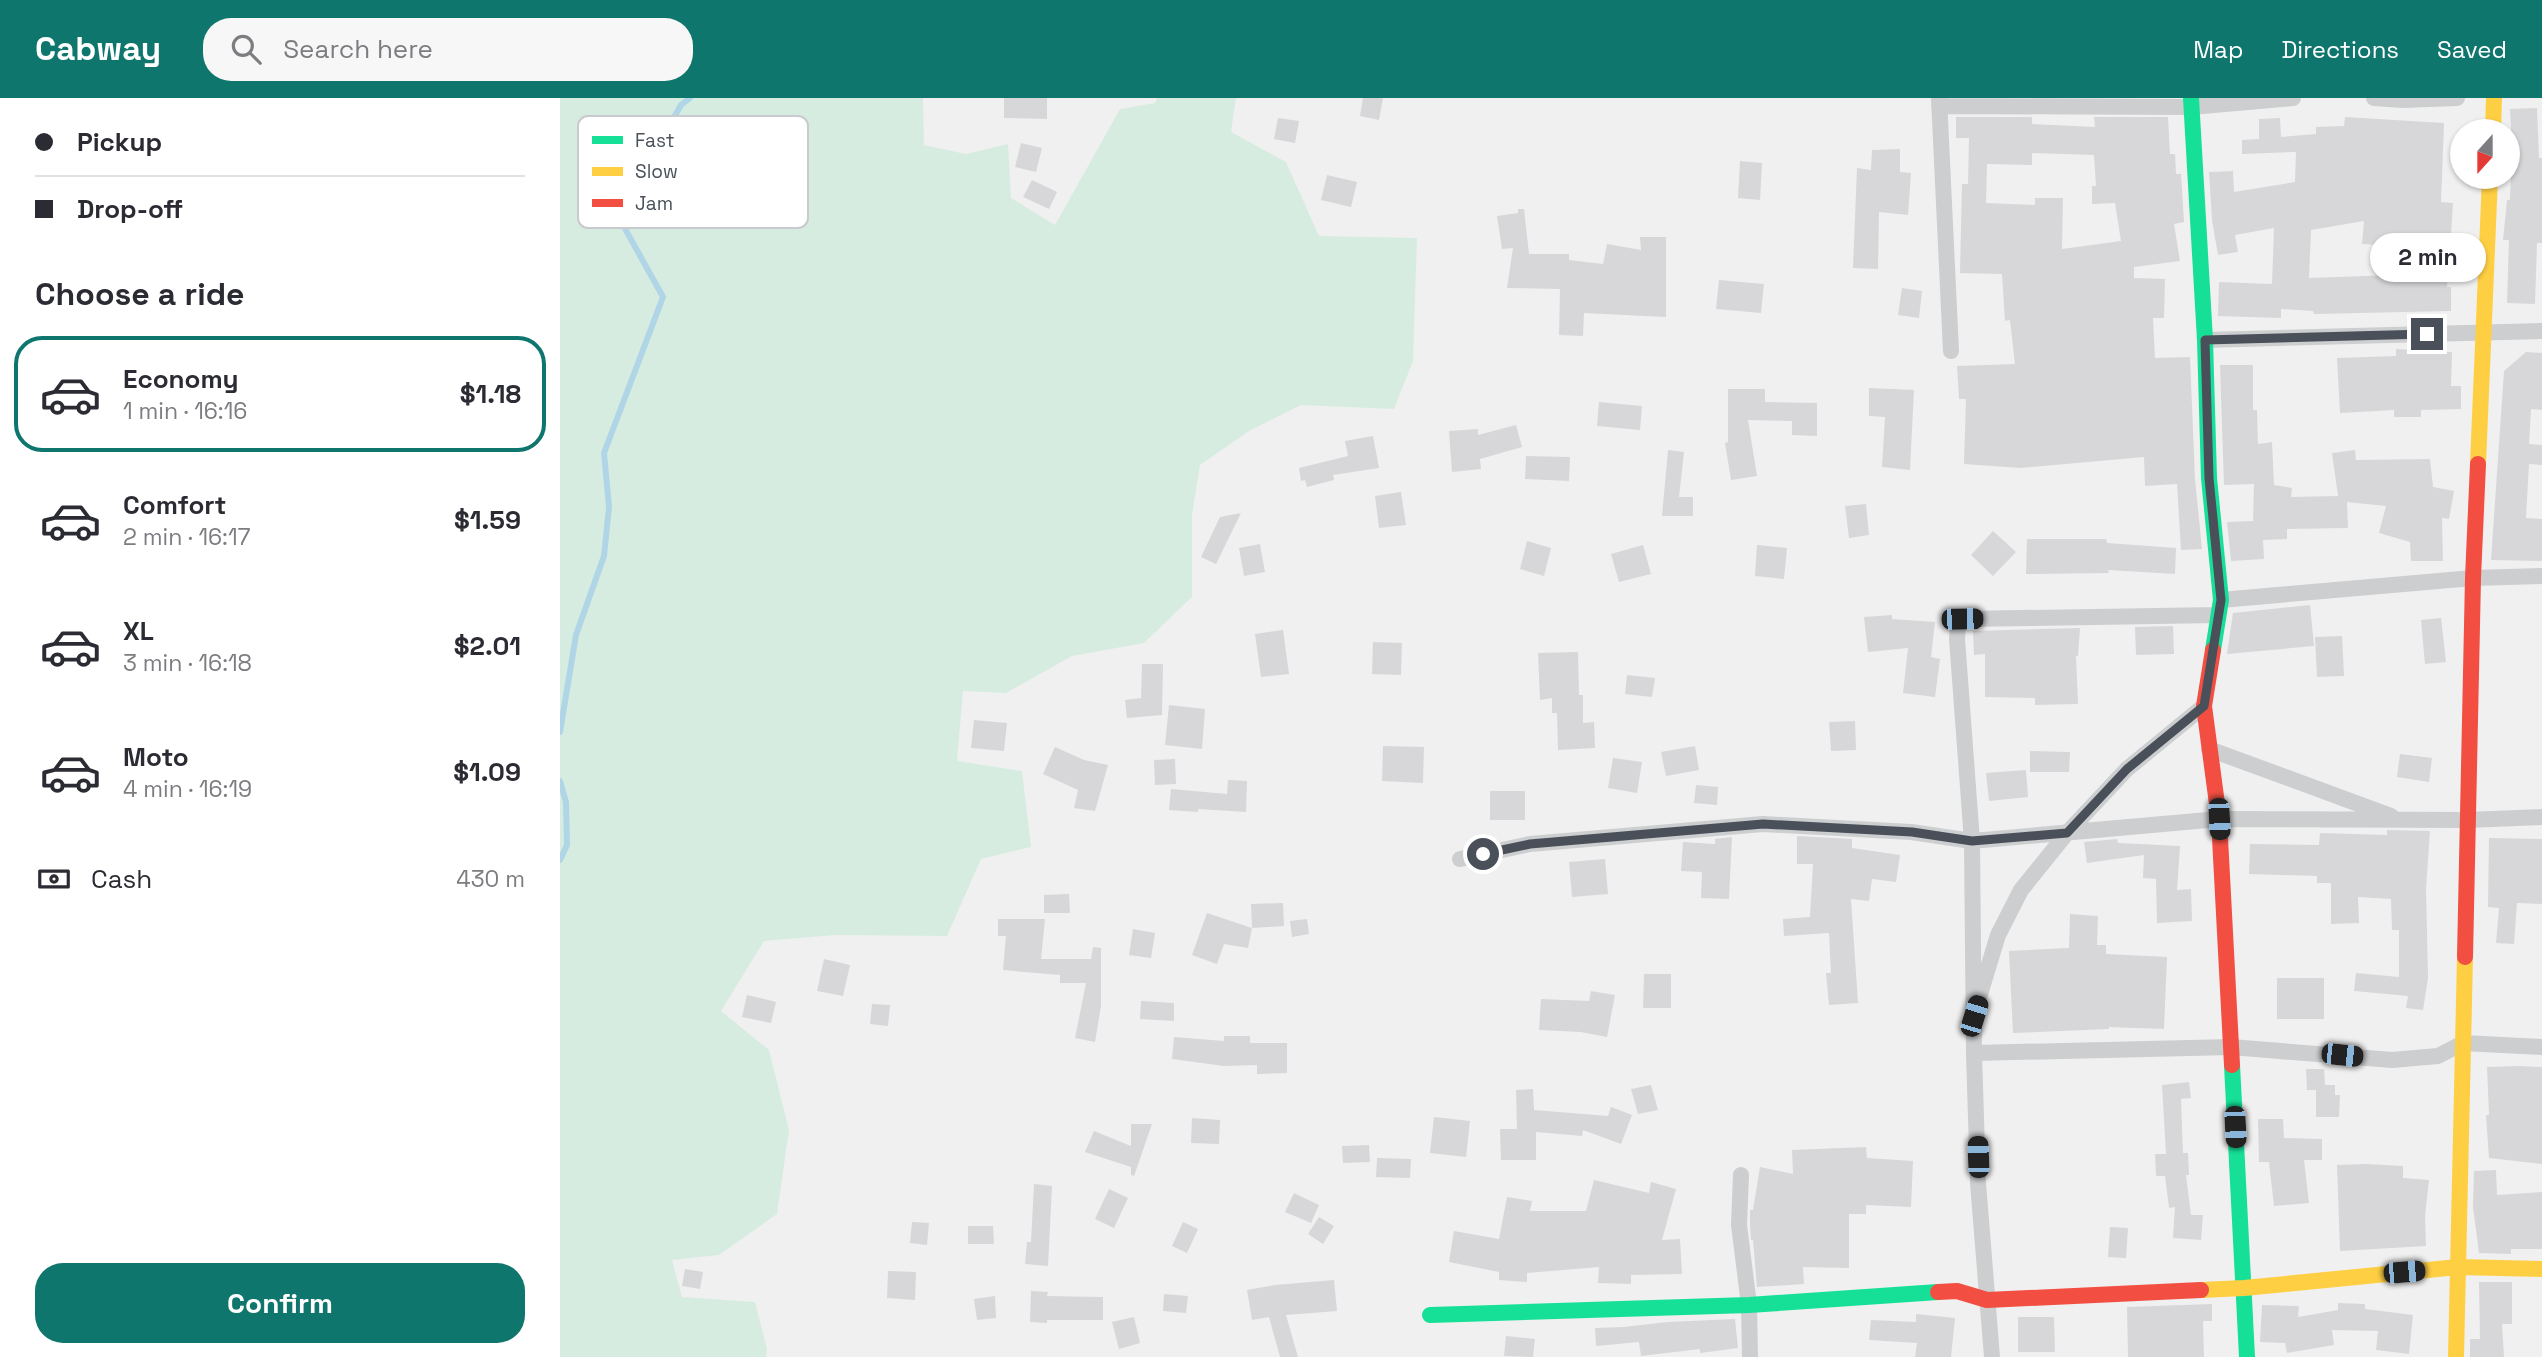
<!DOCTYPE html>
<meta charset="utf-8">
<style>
:root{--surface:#fff;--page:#f7f7f7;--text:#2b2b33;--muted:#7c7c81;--line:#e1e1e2;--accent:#0f766e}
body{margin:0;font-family:"Space Grotesk",sans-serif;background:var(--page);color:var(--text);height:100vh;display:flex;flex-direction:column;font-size:26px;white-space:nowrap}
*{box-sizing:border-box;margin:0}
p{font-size:23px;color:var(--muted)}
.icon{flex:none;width:38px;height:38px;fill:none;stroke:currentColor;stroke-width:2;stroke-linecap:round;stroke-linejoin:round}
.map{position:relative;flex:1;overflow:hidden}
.drawer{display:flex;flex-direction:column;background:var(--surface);width:560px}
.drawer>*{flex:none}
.hud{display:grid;align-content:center;height:154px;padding:0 35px;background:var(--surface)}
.needle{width:46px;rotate:201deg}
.tools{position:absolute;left:1890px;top:21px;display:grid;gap:14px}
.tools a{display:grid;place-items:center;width:70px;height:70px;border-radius:50%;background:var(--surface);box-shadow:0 2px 5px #0004;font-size:35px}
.end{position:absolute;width:32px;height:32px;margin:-16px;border:9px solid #495059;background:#fff;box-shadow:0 0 0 4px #fff}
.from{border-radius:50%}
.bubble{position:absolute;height:49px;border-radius:24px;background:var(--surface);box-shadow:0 2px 5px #0004;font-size:23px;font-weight:800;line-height:49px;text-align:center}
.car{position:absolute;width:21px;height:42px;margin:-21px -10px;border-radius:9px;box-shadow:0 0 5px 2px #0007;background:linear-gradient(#222 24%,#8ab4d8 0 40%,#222 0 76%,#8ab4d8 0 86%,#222 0)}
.hud b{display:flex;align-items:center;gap:24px;height:66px;font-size:26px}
.hud b+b{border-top:2px solid var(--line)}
.hud i{width:18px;height:18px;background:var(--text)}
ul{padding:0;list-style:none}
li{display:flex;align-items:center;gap:21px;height:116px;margin:0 14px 10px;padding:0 21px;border:4px solid transparent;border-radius:28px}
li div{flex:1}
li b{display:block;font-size:26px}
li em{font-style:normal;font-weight:800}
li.on{border-color:var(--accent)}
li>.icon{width:63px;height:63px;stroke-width:1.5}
h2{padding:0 35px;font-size:32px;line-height:84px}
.pay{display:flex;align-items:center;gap:18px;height:77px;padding:0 35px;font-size:26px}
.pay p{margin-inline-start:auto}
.action{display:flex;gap:14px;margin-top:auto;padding:14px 35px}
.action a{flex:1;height:80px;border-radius:28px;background:var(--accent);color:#fff;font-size:28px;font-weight:800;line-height:80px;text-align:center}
header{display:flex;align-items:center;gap:42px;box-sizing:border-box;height:98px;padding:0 35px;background:var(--accent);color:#fff}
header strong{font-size:33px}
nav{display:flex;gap:38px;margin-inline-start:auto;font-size:24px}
.search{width:490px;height:63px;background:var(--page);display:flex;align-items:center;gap:18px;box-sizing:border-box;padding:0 24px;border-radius:28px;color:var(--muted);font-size:26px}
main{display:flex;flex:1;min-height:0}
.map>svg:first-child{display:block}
.green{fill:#d7ece1}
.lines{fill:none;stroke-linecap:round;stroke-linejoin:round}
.stream{stroke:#b0d5e6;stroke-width:6}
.building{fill:#d7d7d9;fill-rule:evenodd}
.street{stroke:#ccced0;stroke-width:16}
.fast{stroke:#16e098;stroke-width:16}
.slow{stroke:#ffcf43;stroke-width:16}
.jam{stroke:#f24e42;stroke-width:16}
.route{stroke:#495059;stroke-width:9}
.key{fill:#fff;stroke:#c8cacd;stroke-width:2}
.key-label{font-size:19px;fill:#495059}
</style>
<header>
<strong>Cabway</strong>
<div class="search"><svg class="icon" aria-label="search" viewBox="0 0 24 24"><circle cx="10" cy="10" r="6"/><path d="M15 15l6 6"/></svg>Search here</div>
<nav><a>Map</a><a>Directions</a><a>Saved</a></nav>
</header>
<main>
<section class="drawer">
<div class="hud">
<b><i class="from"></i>Pickup</b>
<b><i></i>Drop-off</b>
</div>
<h2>Choose a ride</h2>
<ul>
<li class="on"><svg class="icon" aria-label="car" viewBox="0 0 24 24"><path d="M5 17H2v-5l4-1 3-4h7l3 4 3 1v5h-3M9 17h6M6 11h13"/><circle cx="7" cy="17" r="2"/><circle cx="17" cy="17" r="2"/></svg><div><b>Economy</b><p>1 min · 16:16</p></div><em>$1.18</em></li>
<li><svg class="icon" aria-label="car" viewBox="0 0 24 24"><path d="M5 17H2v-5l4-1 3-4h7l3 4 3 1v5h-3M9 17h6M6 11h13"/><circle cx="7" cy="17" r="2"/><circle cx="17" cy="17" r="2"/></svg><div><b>Comfort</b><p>2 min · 16:17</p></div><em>$1.59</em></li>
<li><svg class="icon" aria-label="car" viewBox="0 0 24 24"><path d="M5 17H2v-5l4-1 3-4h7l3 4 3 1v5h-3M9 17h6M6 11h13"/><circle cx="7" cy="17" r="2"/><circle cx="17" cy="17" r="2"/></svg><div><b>XL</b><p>3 min · 16:18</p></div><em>$2.01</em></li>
<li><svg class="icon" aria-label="car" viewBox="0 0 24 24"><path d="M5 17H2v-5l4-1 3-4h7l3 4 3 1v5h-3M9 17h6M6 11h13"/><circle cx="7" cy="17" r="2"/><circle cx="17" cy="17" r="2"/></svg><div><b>Moto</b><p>4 min · 16:19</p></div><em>$1.09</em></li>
</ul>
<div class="pay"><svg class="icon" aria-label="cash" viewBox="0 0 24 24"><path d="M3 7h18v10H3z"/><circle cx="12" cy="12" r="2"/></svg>Cash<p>430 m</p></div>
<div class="action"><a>Confirm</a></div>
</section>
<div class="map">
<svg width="1982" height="1259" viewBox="0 0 1982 1259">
<rect width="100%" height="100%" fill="#f0f0f0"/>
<!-- green -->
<path class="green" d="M0 0H363L364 47 406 56 448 46 451 100 495 127 560 11 595 5 597 0H676L671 34 726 64 759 138 857 140 853 263 834 311 741 307 689 333 640 367 632 417V499L584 545 512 558 446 595 403 593 397 663 462 673 471 749 421 761 387 838 276 837 204 843 161 913 209 952 229 1032 217 1116 159 1157 112 1162 122 1199 195 1204 207 1251 206 1259H0Z"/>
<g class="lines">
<!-- stream -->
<path class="stream" d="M0 634 16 537 44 458 49 409 44 355 103 199 58 118 121 7 130 0
M0 683 6 704 7 747 0 762"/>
</g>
<!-- building -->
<path class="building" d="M444 0H487V21L444 20Z
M803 0H823L819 22 800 18Z
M1977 10 1979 60H1982V145H1977L1975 206 1947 205 1949 142H1943L1947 102H1950L1952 50 1950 11Z
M1396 19H1472V26L1535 29 1534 19H1608L1610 56H1615L1616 76H1621L1624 124 1614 126 1620 163 1574 169V180L1605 181 1604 220H1593L1595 260 1630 259 1635 381 1642 451 1621 452 1617 386 1585 388 1584 359 1460 370 1404 366 1406 301H1399L1397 268 1455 266 1450 222 1445 223 1442 176 1400 175 1402 86H1408L1409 40H1396ZM1472 55 1534 57 1536 88H1532V106L1555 105 1561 143 1502 151 1503 100H1475V107L1426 105 1427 66 1472 67Z
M1785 19 1884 25 1881 104 1893 105 1890 151 1802 146 1804 123 1751 132 1749 180 1888 175 1887 189H1891V213L1754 216 1753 213 1721 211V220L1658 218 1659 184 1712 186 1714 130 1675 137 1678 154 1658 157 1652 122 1649 74 1673 73 1674 94 1735 84 1736 54 1682 56V42L1699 41V21L1720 20 1721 39 1756 36V29L1784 28Z
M718 20 739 23 735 45 714 41Z
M461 45 482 50 476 74 455 69Z
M1340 51V74L1351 75 1348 117 1319 114 1318 171 1293 170 1297 70 1311 72 1312 52Z
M1180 63 1202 65 1200 102 1178 100Z
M767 77 797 84 791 109 761 102Z
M472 82 497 94 489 111 463 99Z
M958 111H964L969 156H1009V162L1043 166 1047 146 1081 152 1080 139H1106V219L1024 215 1023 238 999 237 1000 191 947 190 953 150 942 151 937 118 958 115Z
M1159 182 1204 186 1201 215 1156 211Z
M1342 190 1362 193 1359 220 1338 217Z
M1836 251 1892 254 1891 288H1901V311L1861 312V319H1834V312L1780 315 1777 260 1836 258Z
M1966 254 1982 255V312L1971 311 1969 346 1982 347V367L1969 366 1966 420 1982 421V463L1931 462 1944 273Z
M1660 267H1693V312H1697L1698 346 1712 344 1714 387 1732 390 1731 399 1778 398 1772 355 1795 352 1796 362 1870 361 1873 389 1894 393 1889 421 1882 420 1883 463H1851L1850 444 1819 435 1826 408 1787 404 1788 430 1727 431V441L1703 442 1704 461 1671 463 1667 424 1693 423 1694 386 1664 387Z
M1309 290 1354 292 1350 372 1322 369 1325 319 1309 318Z
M1168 291H1205V304L1257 305V338L1232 337V323L1188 322 1197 378 1171 382 1165 345 1168 344Z
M1039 304 1082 308 1080 332 1037 328Z
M956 327 962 349 920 361 921 371 892 374 889 333 918 331V337Z
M813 338 819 370 773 377 774 382 747 389 745 382 741 383 739 370 788 358 785 343Z
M1108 352 1124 354 1119 399H1133V418H1102Z
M966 358 1010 359 1009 383 965 381Z
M841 394 846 427 819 430 815 398Z
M1306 406 1309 437 1289 440 1285 408Z
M681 415 656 466 641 459 660 419Z
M1433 433 1456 454 1433 478 1411 457Z
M1467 441H1546L1547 445 1616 450 1615 476 1548 472 1549 475 1466 476Z
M967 443 991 450 984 478 960 471Z
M700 446 705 474 684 478 679 450Z
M1083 447 1091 476 1059 484 1051 456Z
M1197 447 1227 450 1224 481 1195 478Z
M1750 507 1754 548 1667 556 1673 515Z
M1332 517V521L1375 524 1371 559 1380 561 1375 599 1343 595 1348 550 1308 554 1304 519Z
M1881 520 1886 564 1865 566 1861 522Z
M1613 528 1614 556 1576 557 1575 529Z
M1520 530 1518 558H1516L1518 606 1475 607V600L1425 599V556L1414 557 1413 533Z
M723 532 729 576 701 579 695 536Z
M1782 538 1784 578 1757 579 1755 539Z
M813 544 842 545 841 577 812 576Z
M1018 554 1019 597H1023V625L1034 624 1035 650 998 652 997 615H992V600L980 602 978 555Z
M582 566H603L602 617 567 620 565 602 581 600Z
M1067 577 1095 580 1092 599 1065 596Z
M609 607 645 611 642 651 605 647Z
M414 622 447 625 444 653 411 650Z
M1295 623 1296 652 1271 653 1269 624Z
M823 648 864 649 863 685 822 683Z
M1135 648 1139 672 1106 678 1101 654Z
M495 649 524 662 548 667 535 713 514 710 518 692 483 676Z
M1470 653 1510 654 1509 674H1470Z
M1840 656 1872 660 1869 684 1837 679Z
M1053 660 1082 664 1077 695 1048 690Z
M615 661 616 686 595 687 594 662Z
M1466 672 1468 699 1429 703 1426 675Z
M668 682 687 683 686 714 638 711V714L609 712 611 691 667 696Z
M1136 687 1158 689 1157 707 1134 705Z
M930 693H965V722H930Z
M1827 732 1870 733 1866 791 1868 880 1863 912 1846 910 1848 898 1794 893 1796 875 1839 879V832H1832L1831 801 1798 799 1799 825 1771 826V785H1757V778L1689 776 1690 746 1759 747 1760 735 1827 737Z
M1237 738 1292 741V750L1340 757 1336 784 1312 781 1309 803 1291 801 1298 905 1269 907 1266 875H1271L1269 835 1224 838 1223 821 1250 819 1253 766H1237Z
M1172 739 1169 801 1141 800 1142 774 1121 773 1123 744 1155 746V741Z
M1929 740 1982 741V806L1957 805 1954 846 1936 845 1939 810 1928 809Z
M1557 741 1558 745 1620 748 1617 792 1631 791 1632 823 1597 825 1596 781 1583 780 1584 757 1527 765 1524 744Z
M1045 761 1048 796 1012 799 1009 764Z
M509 796 510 815H484V797Z
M723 805 724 828 692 830 691 806Z
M647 815 692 830 688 850 664 846 657 866 632 857Z
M1510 816 1538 818 1537 847H1546V856L1607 859 1604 931 1549 929V931L1453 935 1449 853 1509 850Z
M438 821H485L481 861H531L533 849 541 850V908L535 944 515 940 526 885H500V877L443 872 446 838H438Z
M747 821 749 836 732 839 730 823Z
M573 831 595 835 591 860 569 857Z
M264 861 290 867 283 898 257 893Z
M1084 876H1111V910H1083Z
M1717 880H1764V921H1717Z
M1031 893 1055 897 1047 939 1021 934 979 932 981 901 1029 903Z
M187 897 216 904 211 925 182 919Z
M581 903 614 905V923L580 921Z
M312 906 330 907 328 928 310 926Z
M664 938H690V945H727V975L697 976V967L664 968 612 961 614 939 664 943Z
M1959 968 1982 969V1066L1929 1060 1926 1017H1929L1927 969Z
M1746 971H1764L1765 987H1775V997H1780L1779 1019H1756V992H1747Z
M1629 984 1631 1000 1621 1001 1623 1055H1628L1629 1077H1626L1631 1117H1643L1641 1142 1613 1140 1615 1109 1609 1110 1605 1078H1596L1595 1056H1606L1602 987Z
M1091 987 1098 1012 1078 1016 1071 991Z
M973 991 974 1012 1048 1018 1051 1009 1072 1017 1061 1046 1023 1032 1022 1038 976 1034V1062H941L940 1031H957L956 992Z
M874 1019 910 1023 906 1059 870 1055Z
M632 1020 660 1022 659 1046 631 1045Z
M1698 1021H1723L1724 1040 1762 1041V1062H1744L1749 1105 1714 1108 1709 1064H1699Z
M571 1026H592L574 1078 571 1077V1069L525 1054 534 1033 571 1048Z
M809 1047 810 1064 783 1065 782 1048Z
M1306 1049 1307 1060 1353 1063 1351 1109 1306 1107V1116H1289V1170L1243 1169 1244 1186 1197 1189 1193 1142H1191L1190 1127V1112H1193L1200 1069 1233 1076 1232 1052Z
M817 1060 851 1061 850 1080 816 1079Z
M1806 1066 1843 1068V1080L1869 1082 1865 1118 1866 1148 1780 1153 1777 1067Z
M1936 1072 1937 1097 1982 1094V1151H1951V1156L1919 1155 1913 1109 1914 1073Z
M1034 1082 1089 1095 1091 1084 1116 1091 1102 1142 1120 1141 1122 1176 1071 1177V1186L1038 1185 1039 1169 967 1175V1184L939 1182V1174L889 1164 894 1133 939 1141 947 1099 972 1103 970 1113H1026Z
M474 1086 492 1088 488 1168 465 1166 467 1144H471Z
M549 1091 568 1100 554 1130 535 1121Z
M734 1095 759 1107 751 1125 725 1114Z
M759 1119 774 1128 763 1146 748 1136Z
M352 1124 369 1125 367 1147 350 1145Z
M623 1124 638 1131 627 1155 612 1148Z
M408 1128H433L434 1146H408Z
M1550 1129 1568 1130 1566 1160 1548 1159Z
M125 1171 143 1174 140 1191 122 1188Z
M328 1173 356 1174 355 1202 327 1200Z
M774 1182 777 1213 726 1217 738 1259H720L709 1219 692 1222 687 1192 715 1187Z
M1919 1184H1952V1226H1942L1944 1259H1910V1241H1920Z
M471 1193 488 1194 487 1198 543 1199V1222H487V1225L470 1224Z
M604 1196 628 1198 626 1215 603 1213Z
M435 1198 436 1220 417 1222 414 1201Z
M1778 1205 1805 1206V1211L1853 1217 1849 1256 1816 1252 1818 1233 1772 1232 1774 1247 1727 1255 1725 1245 1700 1244 1702 1207 1739 1208 1738 1219 1778 1212Z
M1652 1206V1223H1643L1644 1259H1568L1567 1209Z
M1356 1216 1395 1220 1391 1259H1355L1357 1245 1309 1242 1311 1222 1356 1224Z
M574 1219 580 1245 559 1251 552 1224Z
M1458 1219H1494L1495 1254H1458Z
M1175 1221 1178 1250 1140 1255V1251L1081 1258 1079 1244 1036 1248 1035 1230 1064 1229 1107 1224Z
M946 1238 975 1241 973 1259 944 1258Z"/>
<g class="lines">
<!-- street -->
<path class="street" d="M1379 0 1391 253
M1814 0 1843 2 1897 0
M1379 8 1631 9 1733 0
M1645 242 1982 233
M1661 502 1913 480 1982 478
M1649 651 1831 718
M900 761 970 746 1203 726 1351 734 1412 743 1659 721 1908 722 1982 719
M1418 903 1438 837 1461 792 1507 735 1567 671 1644 608
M1414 955 1671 949 1832 962 1878 958 1903 945 1982 949
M1181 1077 1179 1127 1189 1207 1190 1259
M1432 1259 1418 1085 1414 955 1412 743 1397 541 1398 528 1402 521 1658 517"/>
<!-- fast -->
<path class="fast" d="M1631 0 1645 242 1649 380 1661 502 1653 552
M1672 967 1687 1259
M870 1217 1189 1207 1378 1194"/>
<!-- slow -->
<path class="slow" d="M1933 33 1934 0
M1918 366 1930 79
M1641 1192 1684 1190 1898 1169 1982 1171
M1896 1259 1905 859"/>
<!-- jam -->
<path class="jam" d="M1653 552 1644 608 1659 721 1672 967
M1905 859 1913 480 1918 366
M1378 1194 1397 1193 1427 1202 1641 1192"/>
</g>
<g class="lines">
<!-- route -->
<path class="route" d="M923 756 970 746 1203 726 1352 734 1412 743 1507 735 1567 671 1644 608 1661 502 1649 380 1645 242 1867 236"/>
</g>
<!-- legend -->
<rect x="18" y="18" width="230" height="112" rx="10" class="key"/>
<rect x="32" y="38" width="31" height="8" fill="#16e098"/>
<rect x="32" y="69" width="31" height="9" fill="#ffcf43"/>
<rect x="32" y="101" width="31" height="8" fill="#f24e42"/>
<g class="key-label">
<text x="75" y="49">Fast</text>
<text x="75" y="80">Slow</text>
<text x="75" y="112">Jam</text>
</g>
</svg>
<div class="tools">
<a><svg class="needle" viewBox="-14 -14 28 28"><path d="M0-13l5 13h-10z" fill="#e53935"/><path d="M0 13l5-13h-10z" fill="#7c7c81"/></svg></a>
</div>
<i class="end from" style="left:923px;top:756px"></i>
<i class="end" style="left:1867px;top:236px"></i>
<div class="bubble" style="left:1810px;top:135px;width:116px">2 min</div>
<i class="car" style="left:1402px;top:521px;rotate:89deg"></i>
<i class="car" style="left:1659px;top:721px;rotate:177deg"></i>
<i class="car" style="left:1414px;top:918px;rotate:17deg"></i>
<i class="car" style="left:1782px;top:957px;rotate:96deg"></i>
<i class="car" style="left:1675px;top:1029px;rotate:177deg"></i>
<i class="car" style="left:1418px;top:1059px;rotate:358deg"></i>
<i class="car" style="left:1844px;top:1174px;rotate:85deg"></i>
</div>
</main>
